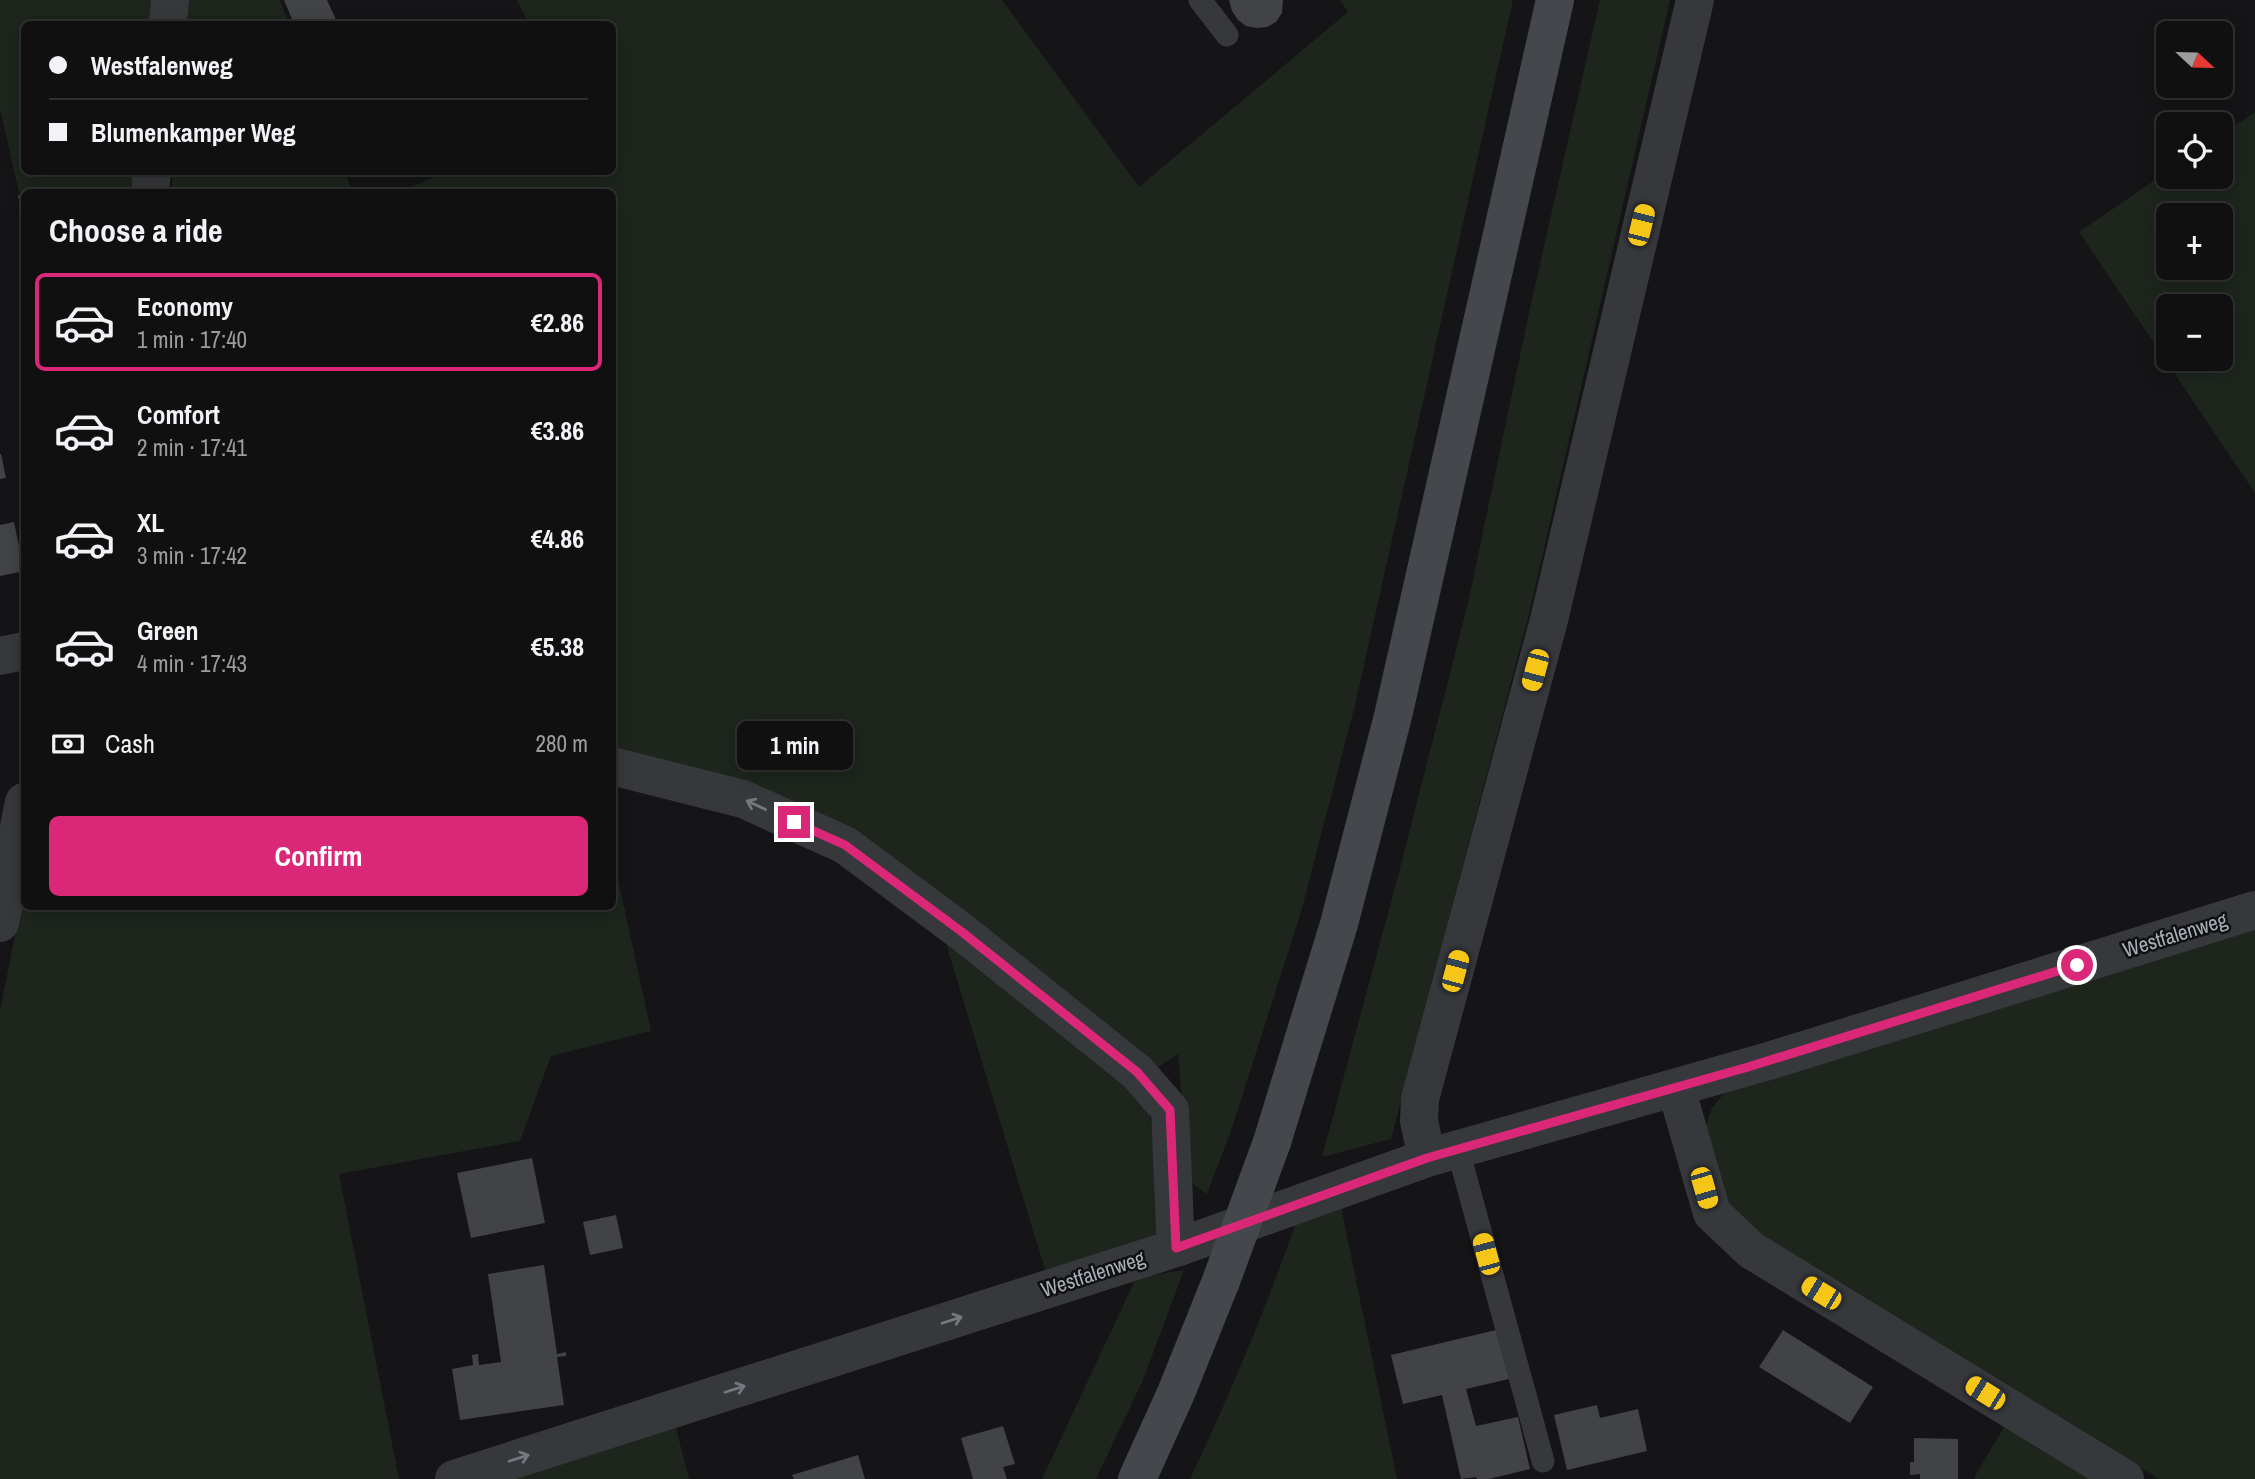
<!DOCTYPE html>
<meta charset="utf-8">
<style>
:root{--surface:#101011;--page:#19191a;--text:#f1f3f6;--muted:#9c9d9f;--line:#303031;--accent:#db2777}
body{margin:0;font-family:"Archivo Narrow",sans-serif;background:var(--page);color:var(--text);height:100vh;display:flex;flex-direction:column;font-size:26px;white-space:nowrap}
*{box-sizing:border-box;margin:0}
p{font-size:23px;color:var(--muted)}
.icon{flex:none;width:38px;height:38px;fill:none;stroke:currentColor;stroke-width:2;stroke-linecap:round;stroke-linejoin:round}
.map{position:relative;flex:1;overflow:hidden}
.sheet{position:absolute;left:21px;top:189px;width:595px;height:721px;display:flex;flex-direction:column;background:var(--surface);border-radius:10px;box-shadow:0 4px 18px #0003,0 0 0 2px var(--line)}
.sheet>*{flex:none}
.guide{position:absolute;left:21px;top:21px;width:595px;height:154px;border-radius:10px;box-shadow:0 4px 18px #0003,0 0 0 2px var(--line);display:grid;align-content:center;height:154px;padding:0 28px;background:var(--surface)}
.needle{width:46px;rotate:112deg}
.fabs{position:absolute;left:2156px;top:21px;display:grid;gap:14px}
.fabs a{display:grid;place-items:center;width:77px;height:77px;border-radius:10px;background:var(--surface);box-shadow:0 4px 18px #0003,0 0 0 2px var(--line);font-size:35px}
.end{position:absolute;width:32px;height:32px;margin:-16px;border:9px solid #db2777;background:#fff;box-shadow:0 0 0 4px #fff}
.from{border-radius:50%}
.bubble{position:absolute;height:49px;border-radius:10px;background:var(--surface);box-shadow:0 4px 18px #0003,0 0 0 2px var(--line);font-size:23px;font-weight:700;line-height:49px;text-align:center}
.car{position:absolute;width:21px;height:42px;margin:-21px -10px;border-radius:9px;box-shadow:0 0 5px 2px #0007;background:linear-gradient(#f5c518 24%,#345 0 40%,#f5c518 0 76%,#345 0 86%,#f5c518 0)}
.guide b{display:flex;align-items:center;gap:24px;height:66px;font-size:26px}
.guide b+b{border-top:2px solid var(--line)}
.guide i{width:18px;height:18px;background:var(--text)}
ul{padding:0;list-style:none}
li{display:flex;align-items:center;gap:21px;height:98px;margin:0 14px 10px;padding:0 14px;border:4px solid transparent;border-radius:10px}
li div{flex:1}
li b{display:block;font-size:26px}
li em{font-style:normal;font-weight:700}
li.on{border-color:var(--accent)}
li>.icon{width:63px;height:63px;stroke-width:1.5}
h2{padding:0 28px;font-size:32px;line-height:84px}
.pay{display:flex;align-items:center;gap:18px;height:77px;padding:0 28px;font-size:26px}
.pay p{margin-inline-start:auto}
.button{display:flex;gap:14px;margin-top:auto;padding:14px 28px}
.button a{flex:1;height:80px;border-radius:10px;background:var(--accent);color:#fff;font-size:28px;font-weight:700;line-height:80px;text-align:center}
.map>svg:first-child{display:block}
.green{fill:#1d251d;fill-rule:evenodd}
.building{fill:#414347}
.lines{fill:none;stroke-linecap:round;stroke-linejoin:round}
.path{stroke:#3c3f43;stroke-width:4.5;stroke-dasharray:3.5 5;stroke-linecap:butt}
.lane{stroke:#36383c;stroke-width:23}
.street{stroke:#36383c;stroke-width:38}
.secondary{stroke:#44474c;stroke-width:38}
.secondary-bridge{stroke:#44474c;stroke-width:38}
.oneway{stroke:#747980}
.route{stroke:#db2777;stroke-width:9}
.labels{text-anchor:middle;stroke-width:5;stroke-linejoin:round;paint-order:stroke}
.street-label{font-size:21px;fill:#a7afb7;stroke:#101012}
</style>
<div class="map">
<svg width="2255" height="1479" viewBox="0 0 2255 1479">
<rect width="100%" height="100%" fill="#151517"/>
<!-- green -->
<path class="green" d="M0 0H154L151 24H24V172H136L134 192H24V214L0 109Z
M189 0H280L289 24H187Z
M517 0H1002L1139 187 1348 12 1340 0H1513L1355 705 1301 912 1231 1131 1207 1194 1189 1181 1178 1054 1157 1068 972 923 613 752 612 192H400L445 172H612V24H529Z
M1600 0H1670L1529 614 1391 1139 1322 1157 1398 876 1468 603 1530 308Z
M2255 112V493L2079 232 2168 171V177H2221V135ZM2168 215H2221V268H2168ZM2168 306H2221V359H2168Z
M173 172H345L352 192H171Z
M613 856 651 1031 551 1056 520 1141 339 1174 399 1479H0V1011L24 891V906H612Z
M2255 924V1479H2159L1728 1215 1705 1129 1712 1108 1725 1092Z
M944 937 1124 1076 1148 1108 1152 1127 1159 1238 1046 1273Z
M1341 1207 1397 1479H1190C1230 1395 1265 1310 1296 1223Z
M1184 1270 1143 1380 1096 1479H1042L1136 1278Z
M2007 1422 2100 1479H1975V1476Z
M675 1424 689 1479H504Z"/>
<!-- building -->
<path class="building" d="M284 0H327L338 24H294Z
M1229 0H1283L1282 13 1276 22 1267 27 1256 28 1246 26 1238 20 1232 11Z
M0 454H1L6 478 0 479Z
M14 522 24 571 0 576V525Z
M532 1158 545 1223 471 1238 457 1173Z
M616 1215 623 1248 590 1255 583 1222Z
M544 1265 557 1354 566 1352V1356L557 1357 564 1405 460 1420 452 1369 473 1365 472 1355 478 1354 479 1365 501 1362 488 1274Z
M1496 1330 1509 1379 1466 1389 1476 1426 1518 1417 1530 1469 1489 1479H1477L1476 1477 1461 1479 1442 1395 1403 1404 1391 1355Z
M1783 1330 1873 1387 1850 1423 1759 1367Z
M1597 1405 1600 1418 1638 1409 1647 1451 1567 1470 1554 1415Z
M1003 1426 1015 1464 1003 1467 1007 1479H973L961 1438Z
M1914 1438 1958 1439V1479H1920V1474L1910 1475V1462H1914Z
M858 1455 865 1479H794L792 1475Z"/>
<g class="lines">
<!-- path -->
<path class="path" d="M20 195 24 217"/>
<!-- lane -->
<path class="lane" d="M1200 0 1227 35
M1458 1150 1543 1461"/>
<!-- street -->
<path class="street" d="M168 24 170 0
M150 192 152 172
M0 656 24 651
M612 766 743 799 845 845 962 932 1137 1072 1170 1110 1176 1248
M0 923 24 802
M1676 1088 1712 1213 1751 1250 2125 1479
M1427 1158 1419 1121 1420 1099 1549 620 1695 0
M454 1479 1176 1248 1427 1158 1772 1060 2255 910"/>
<!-- secondary -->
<path class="secondary" d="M1272 1142 1339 924 1393 716 1555 0
M1137 1479 1176 1393 1221 1281"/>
<!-- secondary-bridge -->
<path class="secondary-bridge" d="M1221 1281 1272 1142"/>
</g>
<!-- one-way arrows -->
<defs><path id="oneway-shaft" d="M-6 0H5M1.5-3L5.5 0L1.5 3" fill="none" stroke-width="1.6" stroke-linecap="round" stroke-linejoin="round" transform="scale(1.75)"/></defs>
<g class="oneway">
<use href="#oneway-shaft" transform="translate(756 805) rotate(-155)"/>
<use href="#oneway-shaft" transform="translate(952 1320) rotate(-18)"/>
<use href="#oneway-shaft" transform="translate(735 1389) rotate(-18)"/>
<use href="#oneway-shaft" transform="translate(519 1458) rotate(-18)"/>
</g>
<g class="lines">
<!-- route -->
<path class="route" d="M794 822 845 845 962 932 1137 1072 1170 1110 1176 1248 1427 1158 1748 1067 2077 965"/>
</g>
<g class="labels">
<!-- street labels -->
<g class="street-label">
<text transform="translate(2175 935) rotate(-17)" y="7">Westfalenweg</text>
<text transform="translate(1093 1274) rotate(-18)" y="7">Westfalenweg</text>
</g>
</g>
</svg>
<div class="fabs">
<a><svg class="needle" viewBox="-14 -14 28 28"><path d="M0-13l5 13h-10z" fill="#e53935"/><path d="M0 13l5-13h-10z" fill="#9c9d9f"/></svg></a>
<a><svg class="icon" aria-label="locate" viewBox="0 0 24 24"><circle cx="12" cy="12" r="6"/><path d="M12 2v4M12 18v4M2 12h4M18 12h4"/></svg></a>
<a>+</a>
<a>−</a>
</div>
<i class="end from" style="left:2077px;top:965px"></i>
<i class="end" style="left:794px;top:822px"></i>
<div class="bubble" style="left:737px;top:721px;width:116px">1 min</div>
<i class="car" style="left:1641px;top:225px;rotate:14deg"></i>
<i class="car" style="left:1535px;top:670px;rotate:195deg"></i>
<i class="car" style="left:1455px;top:971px;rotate:15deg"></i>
<i class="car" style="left:1704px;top:1188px;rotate:164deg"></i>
<i class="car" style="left:1486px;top:1254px;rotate:345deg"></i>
<i class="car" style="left:1821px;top:1293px;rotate:301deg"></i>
<i class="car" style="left:1985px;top:1393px;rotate:302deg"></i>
<div class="guide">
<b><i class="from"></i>Westfalenweg</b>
<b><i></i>Blumenkamper Weg</b>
</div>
<section class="sheet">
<h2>Choose a ride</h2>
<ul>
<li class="on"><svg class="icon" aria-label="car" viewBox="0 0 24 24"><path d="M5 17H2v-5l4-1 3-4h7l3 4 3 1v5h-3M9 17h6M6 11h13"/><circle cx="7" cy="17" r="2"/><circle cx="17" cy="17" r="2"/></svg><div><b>Economy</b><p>1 min · 17:40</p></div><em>€2.86</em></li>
<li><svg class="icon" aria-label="car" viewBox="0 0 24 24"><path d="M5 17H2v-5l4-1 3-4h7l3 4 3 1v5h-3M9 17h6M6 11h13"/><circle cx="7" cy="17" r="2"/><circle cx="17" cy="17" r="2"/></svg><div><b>Comfort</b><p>2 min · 17:41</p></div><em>€3.86</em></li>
<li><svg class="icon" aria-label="car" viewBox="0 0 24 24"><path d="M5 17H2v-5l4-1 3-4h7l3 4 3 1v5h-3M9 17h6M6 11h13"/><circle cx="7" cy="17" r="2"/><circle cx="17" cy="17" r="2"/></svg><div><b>XL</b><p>3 min · 17:42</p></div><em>€4.86</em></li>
<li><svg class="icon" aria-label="car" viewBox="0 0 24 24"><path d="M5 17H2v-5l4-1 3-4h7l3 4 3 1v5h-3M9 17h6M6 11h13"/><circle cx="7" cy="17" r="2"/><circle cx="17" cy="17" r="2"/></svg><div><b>Green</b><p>4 min · 17:43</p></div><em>€5.38</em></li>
</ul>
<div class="pay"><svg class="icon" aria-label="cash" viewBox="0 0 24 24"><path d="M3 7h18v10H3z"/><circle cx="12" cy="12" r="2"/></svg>Cash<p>280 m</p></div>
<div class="button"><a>Confirm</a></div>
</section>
</div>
